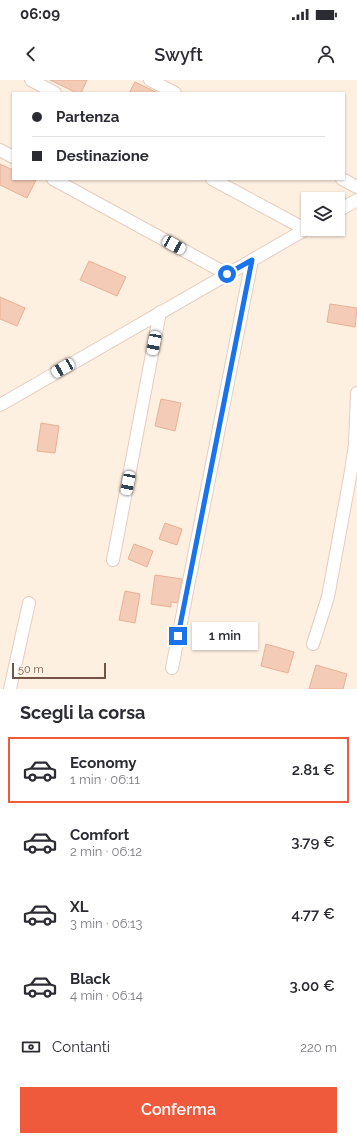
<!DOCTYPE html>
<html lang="it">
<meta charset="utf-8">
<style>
:root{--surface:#fff;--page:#f7f7f7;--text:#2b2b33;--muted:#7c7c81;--line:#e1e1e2;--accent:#ef5a3d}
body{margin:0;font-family:Raleway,sans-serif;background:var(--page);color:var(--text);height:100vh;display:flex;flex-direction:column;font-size:15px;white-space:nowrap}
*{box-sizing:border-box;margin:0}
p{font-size:13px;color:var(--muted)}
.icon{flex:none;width:22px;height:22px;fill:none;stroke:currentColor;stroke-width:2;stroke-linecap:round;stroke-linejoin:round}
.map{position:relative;height:609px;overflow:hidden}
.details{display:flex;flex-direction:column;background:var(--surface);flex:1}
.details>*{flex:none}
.top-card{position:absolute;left:12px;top:12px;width:333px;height:88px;border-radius:0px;box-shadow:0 1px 3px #0004;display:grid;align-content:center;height:88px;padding:0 20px;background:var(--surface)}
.fabs{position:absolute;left:301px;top:112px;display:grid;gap:8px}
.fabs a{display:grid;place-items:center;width:44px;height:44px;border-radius:0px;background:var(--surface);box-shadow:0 1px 3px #0004;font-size:20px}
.scale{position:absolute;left:12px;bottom:10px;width:94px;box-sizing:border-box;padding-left:4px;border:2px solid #755446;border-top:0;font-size:11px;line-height:14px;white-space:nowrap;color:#755446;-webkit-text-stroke:3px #fff4e7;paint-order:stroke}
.end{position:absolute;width:18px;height:18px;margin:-9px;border:5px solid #1a73e8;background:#fff;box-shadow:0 0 0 2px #fff}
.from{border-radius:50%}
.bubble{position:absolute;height:28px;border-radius:0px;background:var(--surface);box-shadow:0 1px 3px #0004;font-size:13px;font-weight:600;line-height:28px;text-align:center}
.car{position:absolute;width:12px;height:24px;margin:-12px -6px;border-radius:5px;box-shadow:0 0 3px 1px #0007;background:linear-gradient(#fff 24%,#345 0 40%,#fff 0 76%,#345 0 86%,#fff 0)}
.top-card b{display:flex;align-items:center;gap:14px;height:38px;font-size:15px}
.top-card b+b{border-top:1px solid var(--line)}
.top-card i{width:10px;height:10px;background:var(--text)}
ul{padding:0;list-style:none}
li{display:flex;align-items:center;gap:12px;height:66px;margin:0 8px 6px;padding:0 12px;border:2px solid transparent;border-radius:0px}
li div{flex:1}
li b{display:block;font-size:15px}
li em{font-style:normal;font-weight:600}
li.on{border-color:var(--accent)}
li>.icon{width:36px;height:36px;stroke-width:1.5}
h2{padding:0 20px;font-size:18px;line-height:48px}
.pay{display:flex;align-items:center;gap:10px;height:44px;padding:0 20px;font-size:15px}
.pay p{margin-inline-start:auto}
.cta{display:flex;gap:8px;margin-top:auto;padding:8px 20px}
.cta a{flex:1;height:46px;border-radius:0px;background:var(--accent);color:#fff;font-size:16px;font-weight:600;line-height:46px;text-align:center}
.status{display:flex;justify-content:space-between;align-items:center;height:28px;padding:0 20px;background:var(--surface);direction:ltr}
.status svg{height:11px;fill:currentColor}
header{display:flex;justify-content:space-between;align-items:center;height:52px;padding:0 20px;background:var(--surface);font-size:18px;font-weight:600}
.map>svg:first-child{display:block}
.building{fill:#f4cbb6;stroke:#e8b096}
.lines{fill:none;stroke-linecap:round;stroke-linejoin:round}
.minor-casing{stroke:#e4cdbf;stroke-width:14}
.minor{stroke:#fff;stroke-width:12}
.route{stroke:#1a73e8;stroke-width:5}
</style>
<div class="status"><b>06:09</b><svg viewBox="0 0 49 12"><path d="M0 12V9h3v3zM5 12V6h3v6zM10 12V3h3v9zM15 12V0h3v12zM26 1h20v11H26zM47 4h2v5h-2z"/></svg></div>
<header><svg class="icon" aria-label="back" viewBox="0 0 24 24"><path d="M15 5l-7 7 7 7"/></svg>Swyft<svg class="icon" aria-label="person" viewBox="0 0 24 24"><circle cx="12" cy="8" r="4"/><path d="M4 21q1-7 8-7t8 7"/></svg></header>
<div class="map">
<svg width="357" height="609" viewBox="0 0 357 609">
<rect width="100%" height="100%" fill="#fdf0e0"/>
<!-- building -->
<path class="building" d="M50 0H87L81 13H77Z
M135 2 158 13H129Z
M0 84 13 90V99L36 100 27 118 0 105Z
M89 181 126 197 117 216 80 200Z
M0 217 25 228 17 246 0 239Z
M330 224 357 228 355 247 327 242Z
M161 319 181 323 175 351 155 346Z
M41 343 59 346 55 373 37 371Z
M165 443 182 449 177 465 159 459Z
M134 464 153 471 147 487 128 479Z
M155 495 182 499 178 523 171 522V527L151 524Z
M125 511 140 514 135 543 119 540Z
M266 564 294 572 288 593 261 586Z
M316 585 347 594 343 609H309Z"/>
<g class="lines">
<!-- minor casing -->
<g class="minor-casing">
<path id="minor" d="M31 0 55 13
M150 0 175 13
M0 70 13 77
M53 99 227 194
M212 99 305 149
M342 99 357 107
M338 131 357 120
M0 325 308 148
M113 480 160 232
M313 564 328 517 350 397 355 365 357 313
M172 588 252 180
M10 609 29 523"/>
</g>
<!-- minor -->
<use href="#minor" class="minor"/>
</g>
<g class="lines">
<!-- route -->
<path class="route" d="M178 556 252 180 227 194"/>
</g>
</svg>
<div class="fabs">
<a><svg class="icon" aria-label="layers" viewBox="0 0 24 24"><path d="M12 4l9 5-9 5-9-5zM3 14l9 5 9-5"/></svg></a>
</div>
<div class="scale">50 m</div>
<i class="end from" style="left:227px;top:194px"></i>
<i class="end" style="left:178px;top:556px"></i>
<div class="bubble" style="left:192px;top:542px;width:66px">1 min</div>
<i class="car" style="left:174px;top:165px;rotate:119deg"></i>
<i class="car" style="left:154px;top:263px;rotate:191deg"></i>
<i class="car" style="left:63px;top:288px;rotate:240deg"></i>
<i class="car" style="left:128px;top:403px;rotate:191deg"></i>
<div class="top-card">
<b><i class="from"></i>Partenza</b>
<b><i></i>Destinazione</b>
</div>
</div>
<section class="details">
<h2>Scegli la corsa</h2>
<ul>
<li class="on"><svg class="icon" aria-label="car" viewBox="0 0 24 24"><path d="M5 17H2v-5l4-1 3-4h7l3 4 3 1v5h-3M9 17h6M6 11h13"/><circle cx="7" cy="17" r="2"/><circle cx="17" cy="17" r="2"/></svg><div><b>Economy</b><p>1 min · 06:11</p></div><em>2.81 €</em></li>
<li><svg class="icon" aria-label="car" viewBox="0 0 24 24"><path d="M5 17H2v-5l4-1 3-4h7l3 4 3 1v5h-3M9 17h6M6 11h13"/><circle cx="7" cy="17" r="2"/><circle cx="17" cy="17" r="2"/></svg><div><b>Comfort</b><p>2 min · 06:12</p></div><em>3.79 €</em></li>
<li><svg class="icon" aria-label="car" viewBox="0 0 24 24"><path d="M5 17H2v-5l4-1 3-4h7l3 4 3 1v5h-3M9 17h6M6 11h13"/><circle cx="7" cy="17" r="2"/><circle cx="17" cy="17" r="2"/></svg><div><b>XL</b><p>3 min · 06:13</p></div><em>4.77 €</em></li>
<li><svg class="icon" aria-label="car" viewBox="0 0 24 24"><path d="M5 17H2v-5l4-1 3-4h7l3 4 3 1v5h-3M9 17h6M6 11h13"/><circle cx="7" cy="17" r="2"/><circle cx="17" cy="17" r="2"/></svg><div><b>Black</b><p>4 min · 06:14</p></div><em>3.00 €</em></li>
</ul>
<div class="pay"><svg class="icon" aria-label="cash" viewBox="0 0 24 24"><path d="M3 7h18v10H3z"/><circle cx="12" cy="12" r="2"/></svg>Contanti<p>220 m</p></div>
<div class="cta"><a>Conferma</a></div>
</section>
